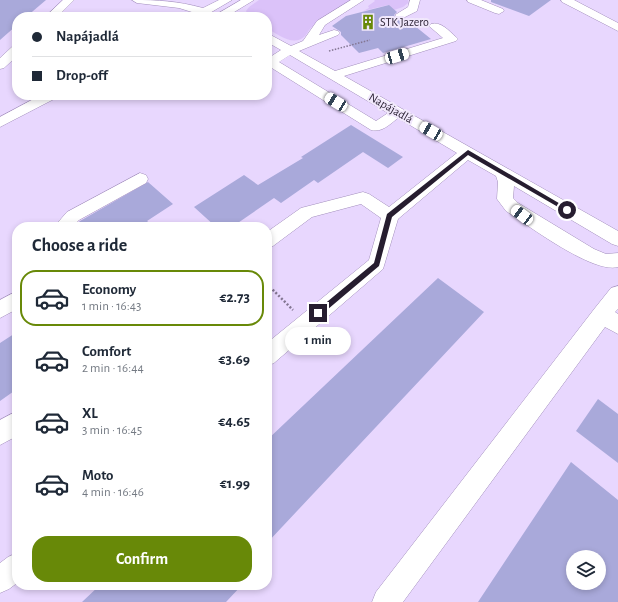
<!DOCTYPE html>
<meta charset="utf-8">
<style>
:root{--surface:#fff;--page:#f2f2f3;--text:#1f2937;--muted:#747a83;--line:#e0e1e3;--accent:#688908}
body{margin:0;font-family:"Alegreya Sans",sans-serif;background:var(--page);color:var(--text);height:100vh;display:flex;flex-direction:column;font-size:15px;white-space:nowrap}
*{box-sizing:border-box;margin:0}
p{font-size:13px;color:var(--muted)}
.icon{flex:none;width:22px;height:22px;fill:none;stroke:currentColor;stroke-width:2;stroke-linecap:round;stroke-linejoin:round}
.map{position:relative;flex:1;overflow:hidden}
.details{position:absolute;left:12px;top:222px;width:260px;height:368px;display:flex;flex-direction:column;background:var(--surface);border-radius:16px;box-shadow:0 2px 6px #0003}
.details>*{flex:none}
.top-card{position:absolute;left:12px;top:12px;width:260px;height:88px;border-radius:16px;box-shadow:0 2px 6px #0003;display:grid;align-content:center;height:88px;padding:0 20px;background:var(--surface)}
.controls{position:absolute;left:566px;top:550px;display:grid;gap:8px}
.controls a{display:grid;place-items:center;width:40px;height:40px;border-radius:50%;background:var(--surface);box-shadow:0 2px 6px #0003;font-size:20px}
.end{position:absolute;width:18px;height:18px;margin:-9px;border:5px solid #261d2f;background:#fff;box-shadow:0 0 0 2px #fff}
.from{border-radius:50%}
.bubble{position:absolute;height:28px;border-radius:14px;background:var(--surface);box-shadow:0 2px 6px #0003;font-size:13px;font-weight:700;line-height:28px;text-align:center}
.car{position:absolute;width:12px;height:24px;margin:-12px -6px;border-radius:5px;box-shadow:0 0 3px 1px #0007;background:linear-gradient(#fff 24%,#345 0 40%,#fff 0 76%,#345 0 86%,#fff 0)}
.top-card b{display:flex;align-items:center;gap:14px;height:38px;font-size:15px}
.top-card b+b{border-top:1px solid var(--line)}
.top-card i{width:10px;height:10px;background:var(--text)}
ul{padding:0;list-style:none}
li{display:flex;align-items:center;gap:12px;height:56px;margin:0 8px 6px;padding:0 12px;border:2px solid transparent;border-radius:16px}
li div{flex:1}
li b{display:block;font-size:15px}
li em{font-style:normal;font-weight:700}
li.on{border-color:var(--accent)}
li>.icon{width:36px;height:36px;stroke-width:1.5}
h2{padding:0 20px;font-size:18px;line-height:48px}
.button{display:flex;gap:8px;margin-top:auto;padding:8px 20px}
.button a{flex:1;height:46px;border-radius:16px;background:var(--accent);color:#fff;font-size:16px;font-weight:700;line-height:46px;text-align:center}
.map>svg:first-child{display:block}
.green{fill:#dbc2f9}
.building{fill:#a9a9da;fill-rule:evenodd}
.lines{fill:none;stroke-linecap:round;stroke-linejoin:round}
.minor-casing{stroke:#a28ebc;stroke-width:1}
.path-far1{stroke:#837692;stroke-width:1.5;stroke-dasharray:1.5 1.5;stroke-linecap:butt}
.path{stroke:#837692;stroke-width:2.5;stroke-dasharray:2 2;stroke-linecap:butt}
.minor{fill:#fff;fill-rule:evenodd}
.route{fill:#261d2f}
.labels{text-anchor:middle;stroke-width:4;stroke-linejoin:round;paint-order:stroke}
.far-poi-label{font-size:12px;fill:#261d2f;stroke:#f1e8fc;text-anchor:start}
.far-street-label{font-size:12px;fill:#261d2f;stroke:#f1e8fc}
</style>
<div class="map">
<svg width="618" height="602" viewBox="0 0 618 602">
<rect width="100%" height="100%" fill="#e8d7fe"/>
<!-- green -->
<path class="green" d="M259 0H353L312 27C309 29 308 32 306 35 295 48 278 35 267 28V17H249L246 11 249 7Z
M374 0H408V3L403 7 394 10 388 5 363 11 369 8 368 6 375 1Z"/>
<!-- building -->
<path class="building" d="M0 0H46L26 17H17V25L0 40Z
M491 0H551L529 16 491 2Z
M389 5 397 12 394 15 396 18H405L431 39 383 53 378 48 359 53 341 35V32L332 26 346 16Z
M351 125 403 157 388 168 363 152 318 183 314 180 281 203 274 198 232 227H216L194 207 244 175 258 185 303 158 301 157Z
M148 182 173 204 147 221 154 227H74L80 221Z
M438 278 484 312 267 543V440Z
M17 332V389L0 401V343Z
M598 399 618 414V463L576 431Z
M571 462 618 500V602H478ZM573 557H599V583H573Z
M100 585H242L226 602H82Z"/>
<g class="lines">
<!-- minor casing -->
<g class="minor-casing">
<path id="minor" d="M63 0H74L57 17H45Z
M132 0C159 0 177 1 203 8L219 0H232L203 17H189L195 13 179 8 137 3Z
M241 0H254L226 17H212Z
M351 0H364L325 25 319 35 334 30 338 31 340 33 338 35 299 51 335 71 443 38 429 26 431 24C441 21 449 31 456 37L458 39 456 41 344 76 618 231V246L612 244 514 186 513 198 518 203 594 249 606 254 618 253V267C593 274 529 226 506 211L497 199 498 182 496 176 468 160 398 219 383 269 274 363 267 366V343L369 260 381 218 361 204 312 217 273 246 267 248V232L301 208 363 192 369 194 389 207 457 153 398 118C390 124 382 133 371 130L267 65V59L281 50 267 42V33L291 46 303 41 317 21ZM290 55 388 113 376 121 279 62Z
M410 0H420L417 11 405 17H397L395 15 408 7Z
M467 0H481L503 9 504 11 499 14 495 13 468 2Z
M561 0H574L618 23V31L562 2Z
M17 45V56L4 68 0 69V58L13 46Z
M41 95H58L56 98 0 127V117Z
M140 173 146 175 148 179 146 183 79 220 72 227H54L67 212Z
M618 286V309L615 312 618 314V334L605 327 403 602H372L376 592 595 308 611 288Z
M17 291V309L0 318V300Z
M17 411V436L0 445V420Z
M17 553V583L9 589 0 593V563L8 557Z"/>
</g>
<!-- path-far1 -->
<path class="path-far1" d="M329 51 370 40"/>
<!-- path -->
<path class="path" d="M267 284 293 310"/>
<!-- minor -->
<use href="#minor" class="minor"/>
</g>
<!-- route -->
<path class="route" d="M468 150 569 209V211H565L468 155 392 217 379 266 321 315H316V311L374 263 387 214Z"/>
<!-- icons -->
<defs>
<g id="building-bare" transform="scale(1.2)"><path d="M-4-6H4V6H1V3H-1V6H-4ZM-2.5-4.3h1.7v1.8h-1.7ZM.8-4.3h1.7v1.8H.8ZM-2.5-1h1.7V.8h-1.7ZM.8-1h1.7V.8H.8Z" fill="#688908" stroke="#f1e8fc" stroke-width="2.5" paint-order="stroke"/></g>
</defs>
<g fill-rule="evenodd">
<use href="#building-bare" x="368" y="22"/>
</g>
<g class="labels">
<!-- far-poi labels -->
<g class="far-poi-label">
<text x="380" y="26">STK Jazero</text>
</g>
<!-- far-street labels -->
<g class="far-street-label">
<text transform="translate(391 108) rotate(30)" y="4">Napájadlá</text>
</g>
</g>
</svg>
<div class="controls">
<a><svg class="icon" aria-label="layers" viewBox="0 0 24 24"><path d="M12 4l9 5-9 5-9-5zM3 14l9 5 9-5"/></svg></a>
</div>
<i class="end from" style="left:567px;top:210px"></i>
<i class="end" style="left:318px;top:313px"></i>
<div class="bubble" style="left:285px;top:327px;width:66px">1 min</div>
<i class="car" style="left:397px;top:56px;rotate:74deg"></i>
<i class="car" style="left:336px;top:102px;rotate:301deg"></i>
<i class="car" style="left:431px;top:131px;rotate:300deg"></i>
<i class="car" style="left:522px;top:215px;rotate:307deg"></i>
<div class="top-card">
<b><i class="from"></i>Napájadlá</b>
<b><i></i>Drop-off</b>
</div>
<section class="details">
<h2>Choose a ride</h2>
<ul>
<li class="on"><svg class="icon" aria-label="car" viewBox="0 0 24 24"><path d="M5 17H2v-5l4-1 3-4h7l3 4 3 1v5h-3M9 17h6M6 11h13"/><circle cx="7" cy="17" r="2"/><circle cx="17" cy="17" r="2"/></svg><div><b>Economy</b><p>1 min · 16:43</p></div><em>€2.73</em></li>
<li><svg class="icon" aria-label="car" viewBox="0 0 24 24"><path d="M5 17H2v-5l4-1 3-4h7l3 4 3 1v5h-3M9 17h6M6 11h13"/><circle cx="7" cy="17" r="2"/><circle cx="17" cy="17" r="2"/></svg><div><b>Comfort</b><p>2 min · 16:44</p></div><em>€3.69</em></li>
<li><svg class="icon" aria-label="car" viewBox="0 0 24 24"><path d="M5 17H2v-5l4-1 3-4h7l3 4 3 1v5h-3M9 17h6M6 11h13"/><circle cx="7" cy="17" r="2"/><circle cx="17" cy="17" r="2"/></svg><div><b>XL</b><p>3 min · 16:45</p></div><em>€4.65</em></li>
<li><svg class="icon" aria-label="car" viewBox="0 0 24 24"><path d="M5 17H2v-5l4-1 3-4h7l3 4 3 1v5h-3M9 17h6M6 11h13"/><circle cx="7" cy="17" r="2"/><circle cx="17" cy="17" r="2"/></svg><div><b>Moto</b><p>4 min · 16:46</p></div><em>€1.99</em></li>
</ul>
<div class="button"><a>Confirm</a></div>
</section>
</div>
